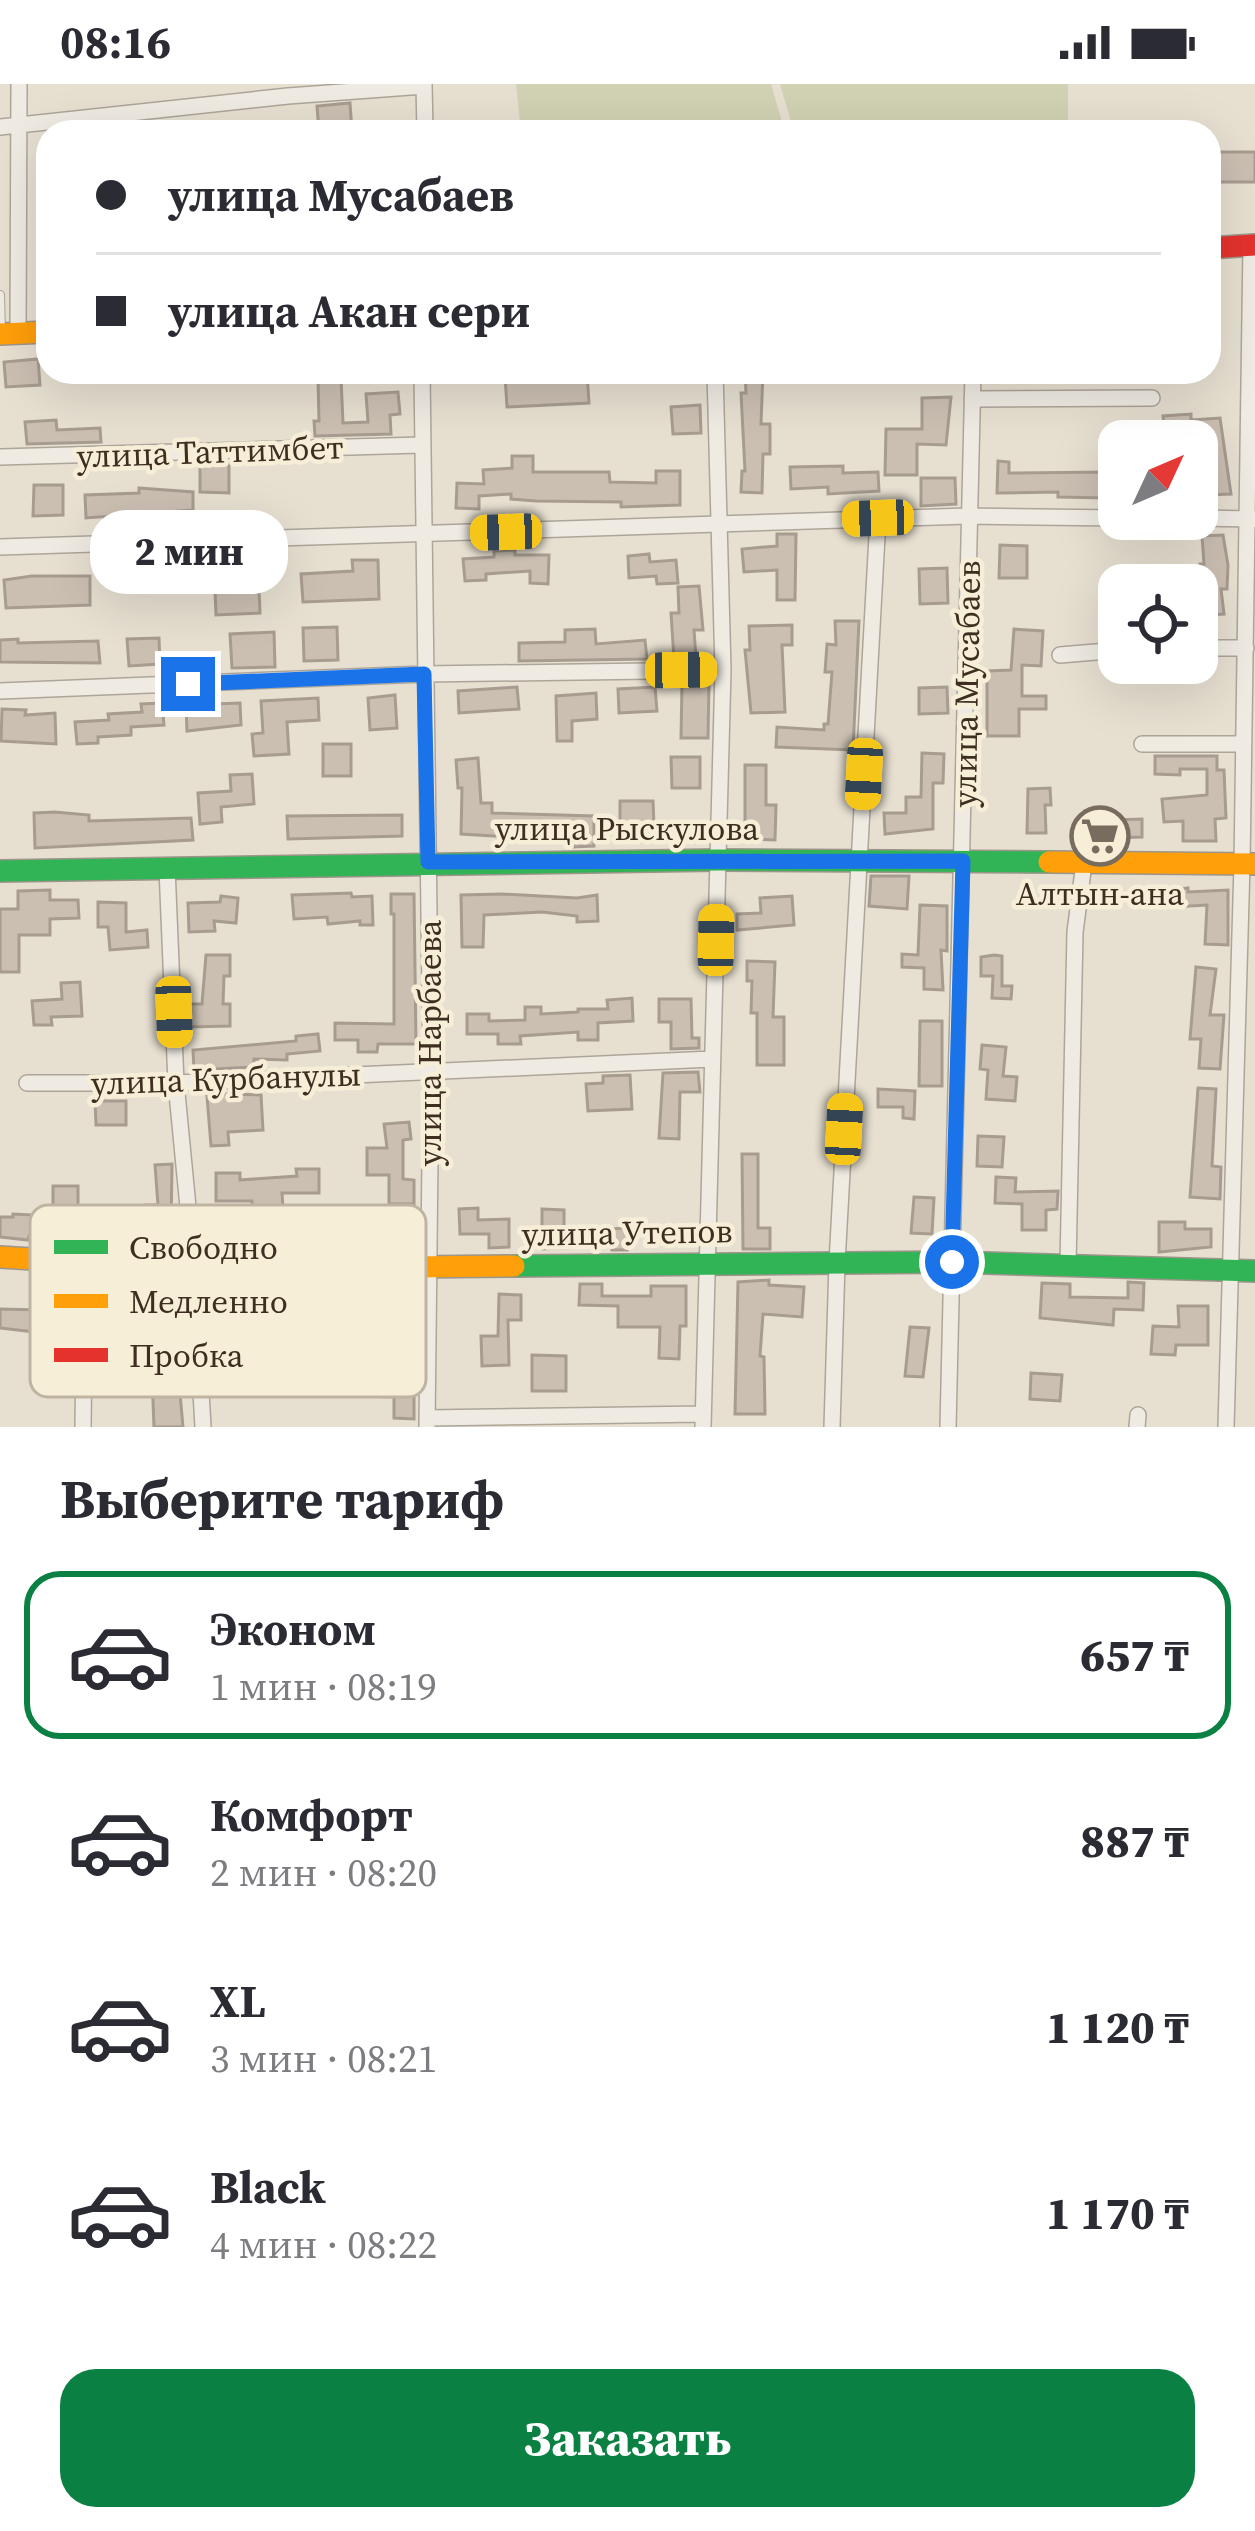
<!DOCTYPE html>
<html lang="ru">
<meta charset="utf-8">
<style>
:root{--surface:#fff;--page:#f2f2f3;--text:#2b2b33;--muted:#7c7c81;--line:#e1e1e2;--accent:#0b8043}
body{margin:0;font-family:"Source Serif 4",serif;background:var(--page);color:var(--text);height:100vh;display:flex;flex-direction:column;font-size:45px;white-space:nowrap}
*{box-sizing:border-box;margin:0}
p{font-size:39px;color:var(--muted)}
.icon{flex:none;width:66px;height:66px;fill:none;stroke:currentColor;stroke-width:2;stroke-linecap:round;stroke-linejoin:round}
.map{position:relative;height:1343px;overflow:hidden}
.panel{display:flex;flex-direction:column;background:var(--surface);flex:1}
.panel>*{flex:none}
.banner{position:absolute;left:36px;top:36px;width:1185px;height:264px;border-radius:36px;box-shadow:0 12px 48px #0002;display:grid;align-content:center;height:264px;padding:0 60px;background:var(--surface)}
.needle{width:78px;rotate:46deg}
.buttons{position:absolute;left:1098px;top:336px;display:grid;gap:24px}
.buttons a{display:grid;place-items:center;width:120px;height:120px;border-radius:24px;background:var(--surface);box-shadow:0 12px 48px #0002;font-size:60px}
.end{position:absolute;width:54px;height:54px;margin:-27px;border:15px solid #1a73e8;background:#fff;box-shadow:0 0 0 6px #fff}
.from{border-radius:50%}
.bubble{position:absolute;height:84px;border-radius:36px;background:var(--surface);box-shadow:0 12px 48px #0002;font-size:39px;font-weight:800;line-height:84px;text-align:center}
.car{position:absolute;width:36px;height:72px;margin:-36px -18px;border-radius:15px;box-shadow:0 0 9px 3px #0007;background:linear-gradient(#f5c518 24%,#345 0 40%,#f5c518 0 76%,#345 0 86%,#f5c518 0)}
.banner b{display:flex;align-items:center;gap:42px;height:114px;font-size:45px}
.banner b+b{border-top:3px solid var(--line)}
.banner i{width:30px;height:30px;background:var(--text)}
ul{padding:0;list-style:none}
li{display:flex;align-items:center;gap:36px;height:168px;margin:0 24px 18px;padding:0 36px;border:6px solid transparent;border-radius:36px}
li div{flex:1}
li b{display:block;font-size:45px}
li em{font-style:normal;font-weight:800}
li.current{border-color:var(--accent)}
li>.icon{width:108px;height:108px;stroke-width:1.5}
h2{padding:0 60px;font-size:54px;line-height:144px}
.primary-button{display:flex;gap:24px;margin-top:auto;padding:24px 60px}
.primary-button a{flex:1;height:138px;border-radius:36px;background:var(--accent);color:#fff;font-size:48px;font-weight:800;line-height:138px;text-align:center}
.status{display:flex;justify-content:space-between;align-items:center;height:84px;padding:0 60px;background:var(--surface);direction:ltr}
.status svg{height:33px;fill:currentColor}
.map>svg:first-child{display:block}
.cemetery{fill:#d1d1b3}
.building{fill:#cbbfb2;stroke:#a89c90;stroke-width:3}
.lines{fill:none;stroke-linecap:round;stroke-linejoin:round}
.lane-casing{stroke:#ada599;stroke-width:10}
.street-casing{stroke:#ada599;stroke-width:18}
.fast-casing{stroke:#9c958a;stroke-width:24}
.slow-casing{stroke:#9c958a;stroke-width:24}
.jam-casing{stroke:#9c958a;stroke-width:24}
.lane{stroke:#efebe3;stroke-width:8}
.street{stroke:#efebe3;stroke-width:15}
.fast{stroke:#30b455;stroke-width:21}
.slow{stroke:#ff9f0a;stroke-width:21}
.jam{stroke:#e5322d;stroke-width:21}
.route{stroke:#1a73e8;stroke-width:15}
.labels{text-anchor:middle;stroke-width:9;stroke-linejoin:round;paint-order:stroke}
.street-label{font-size:33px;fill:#3d2e20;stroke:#f7eed8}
.poi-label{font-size:33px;fill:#3d2e20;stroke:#f7eed8}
.key{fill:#f7eed8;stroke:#bfb4a1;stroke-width:3}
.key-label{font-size:33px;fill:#3d2e20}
</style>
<div class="status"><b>08:16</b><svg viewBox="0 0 49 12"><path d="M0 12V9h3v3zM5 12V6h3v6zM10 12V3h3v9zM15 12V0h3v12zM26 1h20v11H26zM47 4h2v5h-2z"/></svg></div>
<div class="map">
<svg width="1255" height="1343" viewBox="0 0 1255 1343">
<rect width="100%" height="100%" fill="#e7e0d1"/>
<!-- cemetery -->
<path class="cemetery" d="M516 0H771L785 48H521Z
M780 0H1068V48H794Z"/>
<!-- building -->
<path class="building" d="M350 19 352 48H319L317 22Z
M1209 68H1255V98H1209Z
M38 275 40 301 6 303 4 278Z
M587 288 589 319 507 323 505 292Z
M745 288H763L761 340H770V370H763L762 409 741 408 742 387H745L741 309H746Z
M341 294 343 339 368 338 366 310 398 308 400 330 390 331 391 350 315 352 314 337H319L318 295Z
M951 313 946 361 917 360V391H885L886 345H922V314Z
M700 321 701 349 673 350 671 323Z
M1191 330V336L1220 334 1231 410 1206 411 1200 352 1165 354 1163 332Z
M56 336 57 346 100 344 101 358 27 360 25 338Z
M512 372H533V388H609L610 398 656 399V387H680V421L621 423V418L536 417 511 415V410L479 412V425L456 424 457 399 484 400 483 386 512 384Z
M998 377 1009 378V389L1106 388 1105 414 1058 413V408L997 409Z
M200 379H229V409L200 408Z
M843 382V389L878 388 879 407 828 410V403L791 405 790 383Z
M921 394H955L956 420 921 422Z
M34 401H63V431L33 432Z
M139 404 193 408V426L86 434 85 411 139 409Z
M777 450H796L795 516H777V486L744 488 742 465 777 462Z
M1223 451 1228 481 1227 505H1221L1224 530 1208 531 1205 504 1199 503 1200 480H1204L1202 452Z
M1000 461 1027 462V494H999Z
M515 466V471H549L548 500 530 499V487L486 490V496L465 497 463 475 494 473V467Z
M649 470 650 478 676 476 678 499 657 500 656 492 629 494 628 472Z
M352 476H378L379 515 303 518 301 490 353 487Z
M947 484 948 519 920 520 919 485Z
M32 492H90V521L6 524 4 496Z
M699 502 703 546H694L696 574 674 575 671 529H679L678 503Z
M259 505 260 529 216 531 215 508Z
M835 537H859L853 666 776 663 777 643 824 646V640H828L832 588H825L827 560 836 561Z
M792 541V561H782L785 628 751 629 745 566H750L749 542Z
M337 543 338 576 304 577 303 544Z
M595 545 596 560 645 556 647 575 519 577V559L565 558V546Z
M1014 545 1043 547 1041 582 1022 581V612H1046V625H1019V652H987V587L1011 586Z
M274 548 275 583 232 584 230 550Z
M159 554 160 580 129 582 127 555Z
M18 555V559L98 557 100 579 0 578V556Z
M709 598 708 654H681L682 599Z
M517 603 519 625 459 629 458 607Z
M655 603 657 627 619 629 618 605Z
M947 603 948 629 919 630V604Z
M596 609 597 635 572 637V657H557L556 612Z
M395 611 397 644 370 646 368 614Z
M318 614 319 636 287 638 289 670 254 672 252 650 263 649 261 617Z
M162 619 164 641 131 643V651L98 653V659L77 660 75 638 109 636 108 630 142 628 141 620Z
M240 619 241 641 187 647 186 621Z
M2 625 26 626 25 631 55 629 56 660 1 657Z
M323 660H351V692H323Z
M922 669 944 670 943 699H933V745L885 750 884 729H906V713H921Z
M1155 672H1217V686H1224L1226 734 1215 735 1216 757H1183V737L1164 738 1162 715 1207 711V685H1180V691L1155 690Z
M671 673H700V704H672Z
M478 674 481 719H492V729L594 732V762L573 763V757L461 750 462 704H458L456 676Z
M745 681H766V721H776L775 756 745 755Z
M252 690 254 720 221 723 222 738 200 740 198 709 231 707 230 691Z
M1050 704 1051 721H1045L1046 749H1027L1028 705Z
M620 717H653L654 741H707L706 757 620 758Z
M1085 727H1111V736L1142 735V753L1086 755Z
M55 728 89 731V737L191 734 193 756 35 764 34 729Z
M402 731V752L288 755 287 732Z
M871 792H909L907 825 869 822Z
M1188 804V808L1228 806V861L1205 860 1207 821 1173 823 1171 806Z
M50 806V816H78L79 834 50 835V851H19V888H0V825H18V807Z
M351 809 352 813 372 812 373 841H360V837L328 840 327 833 294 835 292 811Z
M391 810H414L416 960H378L377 968H358V956H335V939L394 940V830H391Z
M502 810 577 814 597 811 598 837 577 838V832L542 828 484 831 483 863H462L461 811Z
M221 812 238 814 236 839 214 837 215 847 189 848 188 819 220 818Z
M792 812 794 841 737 846V830L761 829 760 814Z
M98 818 126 819V848L147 846 148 863 110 866 108 843H98Z
M920 821 947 822V867L941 866 943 906 924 905V884L902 883V870L918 871Z
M206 871H230V892H224L223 920H230V942L189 943V920H202Z
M994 871 1002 872V902H1012L1011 915 992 914 993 892H981V873Z
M747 877 775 878 773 933H784V981H757V929H751L752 897H747Z
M1196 883 1216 885 1210 931H1224L1220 985 1199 984 1201 955H1190Z
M80 898 82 932 51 933 52 941H34L32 917 62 915 61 899Z
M632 914 633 937 598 939V956H578V948L520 952 521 960H498V950H467V930H489V937L525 936V923H541V930L578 928V925H608L607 916Z
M659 915H691L692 954H699V964L671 965V938H659Z
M920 937H942V1002H919Z
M318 950 320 967 287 970V976L254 975V983L194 986 193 966 296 957V952Z
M982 961 1006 963 1003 992 1017 993 1015 1017 986 1015 988 986 980 985Z
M698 988 700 1008H680L679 1055 659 1054 663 989Z
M630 991 632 1025 588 1027 586 1000 603 999V992Z
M1198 1004 1216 1005 1212 1082 1221 1083 1220 1115 1190 1113Z
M878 1005 915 1007 914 1035 903 1034V1023H878Z
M225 1010 261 1011 263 1046 228 1048 229 1061 211 1062 207 1012Z
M95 1017H126V1041H96Z
M409 1038 411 1055 403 1056V1095L414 1096V1120H389V1091H367V1064H387L384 1040Z
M978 1052 1004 1053 1002 1083 977 1082Z
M742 1070H758V1144H770V1165H743Z
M172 1080 171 1148H145L146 1121H158L155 1081Z
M296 1085H319V1109H282L286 1169H266L264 1127H252V1117H216V1089H240V1096L297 1092Z
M996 1093 1016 1094 1015 1108 1058 1107 1057 1125 1046 1126V1146H1022V1120L995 1119Z
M53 1102H78V1128H70L66 1157 29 1152 28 1156 0 1153V1133H13V1130L53 1132Z
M914 1113 934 1114 932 1150 911 1149Z
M478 1124V1136L509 1135V1163L489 1164V1150H460L459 1125Z
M542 1125 564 1126V1147L627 1144V1166H612V1162L542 1165Z
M1159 1138H1185V1145H1211V1163L1159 1168Z
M769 1196V1201L804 1203 802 1233 763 1230 760 1272 764 1273 765 1330H735L738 1198Z
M1128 1198 1144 1199 1143 1226 1114 1225 1113 1241 1040 1234 1042 1199 1070 1200V1213L1128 1214Z
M42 1200H63L61 1251 0 1244V1225L41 1226Z
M580 1200H602V1212H651V1202H686V1242H680L679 1275 659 1274 660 1243H618V1222L579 1221Z
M499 1210 521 1211V1236H508L509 1281 482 1282 481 1252H498Z
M1178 1222H1208V1261H1176L1175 1271 1151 1270 1153 1242 1179 1243Z
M910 1243 929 1244 923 1293 905 1292Z
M176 1265 183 1343H154L151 1266Z
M532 1271 566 1272V1307H532Z
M364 1278H388L387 1302 414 1303V1335L394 1334V1313L363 1312Z
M1031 1289 1062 1291 1060 1317 1030 1315Z"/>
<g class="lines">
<!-- lane casing -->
<g class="lane-casing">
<path id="lane" d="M0 211 1 248"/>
</g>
<!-- street casing -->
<g class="street-casing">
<path id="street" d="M424 0 425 48
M0 43 288 12 424 2
M18 249 19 0
M422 288 431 986 427 1343
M972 315 1152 314
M0 373 420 361
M1197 434 1254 435
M0 463 968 432 1119 434
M1197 564H1246
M1060 571 1119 566
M0 607 424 590 723 586
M1142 660H1243
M167 784 176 999 194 1185 203 1343
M27 999H176L712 975
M1068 1181 1075 848 1084 779
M427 1334 703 1330
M83 1343 85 1179
M703 1343 723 586 715 288
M832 1343 837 1179 878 434
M948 1343 973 288
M1137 1343 1138 1331
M1226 1343 1242 780 1251 161"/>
</g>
<!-- fast casing -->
<g class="fast-casing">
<path id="fast" d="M0 787 718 776 1049 778
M514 1182 952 1178 1255 1187"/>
</g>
<!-- slow casing -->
<g class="slow-casing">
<path id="slow" d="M0 250 48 248
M1049 778 1255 780
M0 1173 194 1185 514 1182"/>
</g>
<!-- jam casing -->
<g class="jam-casing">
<path id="jam" d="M1209 164 1255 161"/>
</g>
<!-- lane -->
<use href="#lane" class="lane"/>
<!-- street -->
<use href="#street" class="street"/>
<!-- fast -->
<use href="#fast" class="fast"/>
<!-- slow -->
<use href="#slow" class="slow"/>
<!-- jam -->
<use href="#jam" class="jam"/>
</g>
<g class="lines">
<!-- route -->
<path class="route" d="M188 600 424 590 428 778 963 777 952 1178"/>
</g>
<!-- icons -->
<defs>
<g id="supermarket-ring" transform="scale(3)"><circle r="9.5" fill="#f7eed8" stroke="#786c5e" stroke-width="1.5"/><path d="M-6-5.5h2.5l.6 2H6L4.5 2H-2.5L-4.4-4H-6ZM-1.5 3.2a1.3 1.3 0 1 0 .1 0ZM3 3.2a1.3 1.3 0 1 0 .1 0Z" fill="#786c5e"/></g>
</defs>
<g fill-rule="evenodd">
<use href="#supermarket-ring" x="1100" y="752"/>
</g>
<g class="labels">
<!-- street labels -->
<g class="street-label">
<text transform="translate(210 367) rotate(-2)" y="12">улица Таттимбет</text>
<text transform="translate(966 600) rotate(-89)" y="12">улица Мусабаев</text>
<text x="627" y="756">улица Рыскулова</text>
<text transform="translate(429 959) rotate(-90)" y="12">улица Нарбаева</text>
<text transform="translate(226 994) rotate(-2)" y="12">улица Курбанулы</text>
<text transform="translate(627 1148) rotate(-1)" y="12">улица Утепов</text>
</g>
<!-- poi labels -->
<g class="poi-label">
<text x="1100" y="821">Алтын-ана</text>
</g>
</g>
<!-- legend -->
<rect x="30" y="1121" width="396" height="192" rx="18" class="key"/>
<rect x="54" y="1156" width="54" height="14" fill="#30b455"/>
<rect x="54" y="1210" width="54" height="14" fill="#ff9f0a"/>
<rect x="54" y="1264" width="54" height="14" fill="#e5322d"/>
<g class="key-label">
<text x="129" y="1175">Свободно</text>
<text x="129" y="1229">Медленно</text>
<text x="129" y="1283">Пробка</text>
</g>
</svg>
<div class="buttons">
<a><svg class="needle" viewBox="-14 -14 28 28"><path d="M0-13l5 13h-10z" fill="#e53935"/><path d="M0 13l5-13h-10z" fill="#7c7c81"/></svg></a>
<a><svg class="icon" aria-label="locate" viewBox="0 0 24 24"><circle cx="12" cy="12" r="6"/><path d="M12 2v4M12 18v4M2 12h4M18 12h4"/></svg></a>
</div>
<i class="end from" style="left:952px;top:1178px"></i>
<i class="end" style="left:188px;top:600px"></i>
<div class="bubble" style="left:90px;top:426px;width:198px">2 мин</div>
<i class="car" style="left:878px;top:434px;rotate:268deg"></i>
<i class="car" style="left:506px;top:448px;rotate:268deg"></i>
<i class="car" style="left:681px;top:586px;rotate:89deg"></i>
<i class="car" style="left:864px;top:690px;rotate:183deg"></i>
<i class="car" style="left:716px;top:856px;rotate:1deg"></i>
<i class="car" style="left:174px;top:928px;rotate:178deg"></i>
<i class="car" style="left:844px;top:1045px;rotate:3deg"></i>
<div class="banner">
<b><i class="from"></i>улица Мусабаев</b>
<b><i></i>улица Акан сери</b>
</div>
</div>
<section class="panel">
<h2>Выберите тариф</h2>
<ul>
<li class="current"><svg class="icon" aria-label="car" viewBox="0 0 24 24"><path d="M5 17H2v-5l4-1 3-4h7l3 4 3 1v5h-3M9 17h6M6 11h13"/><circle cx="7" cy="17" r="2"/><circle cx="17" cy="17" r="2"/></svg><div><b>Эконом</b><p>1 мин · 08:19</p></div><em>657 ₸</em></li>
<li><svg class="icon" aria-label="car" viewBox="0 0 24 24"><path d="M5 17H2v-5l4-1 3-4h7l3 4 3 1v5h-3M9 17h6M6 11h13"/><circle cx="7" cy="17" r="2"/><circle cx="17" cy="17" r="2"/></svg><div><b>Комфорт</b><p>2 мин · 08:20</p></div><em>887 ₸</em></li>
<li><svg class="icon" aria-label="car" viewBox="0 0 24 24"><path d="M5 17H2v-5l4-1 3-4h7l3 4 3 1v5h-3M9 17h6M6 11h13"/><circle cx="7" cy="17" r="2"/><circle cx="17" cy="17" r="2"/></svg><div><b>XL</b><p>3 мин · 08:21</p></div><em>1 120 ₸</em></li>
<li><svg class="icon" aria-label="car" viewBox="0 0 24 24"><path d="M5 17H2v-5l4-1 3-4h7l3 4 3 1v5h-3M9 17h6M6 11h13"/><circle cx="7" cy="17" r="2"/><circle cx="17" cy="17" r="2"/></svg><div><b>Black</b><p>4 мин · 08:22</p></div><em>1 170 ₸</em></li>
</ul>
<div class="primary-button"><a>Заказать</a></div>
</section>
